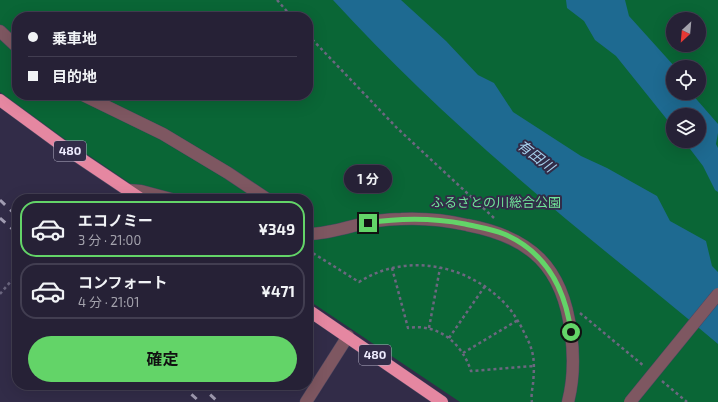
<!DOCTYPE html>
<html lang="ja">
<meta charset="utf-8">
<style>
:root{--surface:#262136;--page:#322e42;--text:#f1f3f6;--muted:#a4a3ad;--line:#423e51;--accent:#63d468}
body{margin:0;font-family:"Exo 2","Noto Sans JP",sans-serif;background:var(--page);color:var(--text);height:100vh;display:flex;flex-direction:column;font-size:15px;white-space:nowrap}
*{box-sizing:border-box;margin:0}
p{font-size:13px;color:var(--muted)}
.icon{flex:none;width:22px;height:22px;fill:none;stroke:currentColor;stroke-width:2;stroke-linecap:round;stroke-linejoin:round}
.map{position:relative;flex:1;overflow:hidden}
.drawer{position:absolute;left:12px;top:194px;width:301px;height:196px;display:flex;flex-direction:column;background:var(--surface);border-radius:16px;box-shadow:0 4px 16px #0002,0 0 0 1px var(--line)}
.drawer>*{flex:none}
.banner{position:absolute;left:12px;top:12px;width:301px;height:88px;border-radius:16px;box-shadow:0 4px 16px #0002,0 0 0 1px var(--line);display:grid;align-content:center;height:88px;padding:0 16px;background:var(--surface)}
.needle{width:26px;rotate:206deg}
.controls{position:absolute;left:666px;top:12px;display:grid;gap:8px}
.controls a{display:grid;place-items:center;width:40px;height:40px;border-radius:50%;background:var(--surface);box-shadow:0 4px 16px #0002,0 0 0 1px var(--line);font-size:20px}
.end{position:absolute;width:18px;height:18px;margin:-9px;border:5px solid #63d468;background:#111;box-shadow:0 0 0 2px #111}
.from{border-radius:50%}
.bubble{position:absolute;height:28px;border-radius:14px;background:var(--surface);box-shadow:0 4px 16px #0002,0 0 0 1px var(--line);font-size:13px;font-weight:700;line-height:28px;text-align:center}
.banner b{display:flex;align-items:center;gap:14px;height:38px;font-size:15px}
.banner b+b{border-top:1px solid var(--line)}
.banner i{width:10px;height:10px;background:var(--text)}
ul{padding:7px 0 0;list-style:none}
li{display:flex;align-items:center;gap:12px;height:56px;margin:0 8px 6px;padding:0 8px;border:2px solid var(--line);border-radius:16px}
li div{flex:1}
li b{display:block;font-size:15px}
li em{font-style:normal;font-weight:700}
li.selected{border-color:var(--accent)}
li>.icon{width:36px;height:36px;stroke-width:1.5}
.button{display:flex;gap:8px;margin-top:auto;padding:8px 16px}
.button a{flex:1;height:46px;border-radius:24px;background:var(--accent);color:#111;font-size:16px;font-weight:700;line-height:46px;text-align:center}
.map>svg:first-child{display:block}
.green{fill:#0a6636;fill-rule:evenodd}
.water{fill:#1e6a91}
.lines{fill:none;stroke-linecap:round;stroke-linejoin:round}
.minor-casing{stroke:#4c4761;stroke-width:13}
.highway-casing{stroke:#4c4761;stroke-width:13}
.path{stroke:#6c6780;stroke-width:2.5;stroke-dasharray:3 3;stroke-linecap:butt}
.minor{stroke:#7e5761;stroke-width:12}
.highway{stroke:#e587a1;stroke-width:12}
.rail{stroke:#a29db3;stroke-width:3;stroke-dasharray:7 7;stroke-linecap:butt}
.minor-bridge-casing{stroke:#4c4761;stroke-width:13;stroke-linecap:butt}
.minor-bridge{stroke:#7e5761;stroke-width:12}
.route{stroke:#63d468;stroke-width:5}
.labels{text-anchor:middle;stroke-width:4;stroke-linejoin:round;paint-order:stroke}
.shield{fill:#322c48;stroke:#b6b2c7;stroke-width:1}
.shield-label{font-size:12px;font-weight:bold;fill:#eeebfd}
.park-label{font-size:13px;fill:#71e49a;stroke:#322c48}
.water-label{font-size:14px;font-style:italic;fill:#a8d3ef;stroke:#322c48}
</style>
<div class="map">
<svg width="718" height="402" viewBox="0 0 718 402">
<rect width="100%" height="100%" fill="#322c48"/>
<!-- green -->
<path class="green" d="M0 0H718V402H460L308 300V199H153L63 138 0 92ZM17 17H308V95H17ZM673 19H699V45H673ZM673 67H699V93H673ZM673 115H699V141H673Z"/>
<!-- water -->
<path class="water" d="M333 0H401L446 41 478 75 494 83 513 112 581 156 607 168 657 196 670 221 706 241 712 266 718 272V344C652 288 583 235 518 178 453 122 391 63 333 0Z
M566 0H625L629 16 675 67H673V93H691L718 124V133L716 144 718 148V192L715 190 703 166 684 141H699V115H673V127L616 56 595 40 584 21 567 8Z"/>
<g class="lines">
<!-- minor casing -->
<g class="minor-casing">
<path id="minor" d="M0 31 17 47
M83 95 163 134 228 173 267 199
M127 190 141 191 171 199
M308 234C323 234 338 230 353 226 368 222 384 219 401 219 423 218 445 220 467 225 531 237 563 267 571 333 574 356 574 379 568 402
M306 402 348 336"/>
</g>
<!-- highway casing -->
<g class="highway-casing">
<path id="highway" d="M0 100 68 150 141 199
M308 310 442 402"/>
</g>
<!-- path -->
<path class="path" d="M277 0 292 17
M308 35 397 128 494 218
M308 250 359 282C407 251 472 265 509 308 514 314 518 321 522 328 525 335 529 341 531 348 535 359 534 372 533 384 532 390 531 397 532 402
M392 268 408 328C438 323 462 343 471 371L534 366
M0 294 17 274
M580 313 644 366
M429 328 440 268
M449 338 485 286
M463 353 518 320
M662 381 687 402"/>
<!-- minor -->
<use href="#minor" class="minor"/>
<!-- highway -->
<use href="#highway" class="highway"/>
<!-- rail -->
<path class="rail" d="M0 200 17 216
M0 218 17 233
M181 385 200 402
M200 385 218 402"/>
<!-- minor-bridge casing -->
<g class="minor-bridge-casing">
<path id="minor-bridge" d="M630 402 718 294"/>
</g>
<!-- minor-bridge -->
<use href="#minor-bridge" class="minor-bridge"/>
</g>
<g class="lines">
<!-- route -->
<path class="route" d="M368 223C400 218 433 218 465 224 478 227 492 229 504 234 546 252 565 288 571 332"/>
</g>
<g class="labels">
<!-- shield labels -->
<g class="shield">
<rect x="54" y="141" width="32" height="20" rx="3"/>
<rect x="359" y="345" width="32" height="20" rx="3"/>
</g>
<g class="shield-label">
<text x="70" y="155">480</text>
<text x="375" y="359">480</text>
</g>
<!-- park labels -->
<g class="park-label">
<text x="496" y="207">ふるさとの川総合公園</text>
</g>
<!-- water labels -->
<g class="water-label">
<text transform="translate(536 156) rotate(38)" y="5">有田川</text>
</g>
</g>
</svg>
<div class="controls">
<a><svg class="needle" viewBox="-14 -14 28 28"><path d="M0-13l5 13h-10z" fill="#e53935"/><path d="M0 13l5-13h-10z" fill="#a4a3ad"/></svg></a>
<a><svg class="icon" aria-label="locate" viewBox="0 0 24 24"><circle cx="12" cy="12" r="6"/><path d="M12 2v4M12 18v4M2 12h4M18 12h4"/></svg></a>
<a><svg class="icon" aria-label="layers" viewBox="0 0 24 24"><path d="M12 4l9 5-9 5-9-5zM3 14l9 5 9-5"/></svg></a>
</div>
<i class="end from" style="left:571px;top:332px"></i>
<i class="end" style="left:368px;top:223px"></i>
<div class="bubble" style="left:344px;top:165px;width:48px">1 分</div>
<div class="banner">
<b><i class="from"></i>乗車地</b>
<b><i></i>目的地</b>
</div>
<section class="drawer">
<ul>
<li class="selected"><svg class="icon" aria-label="car" viewBox="0 0 24 24"><path d="M5 17H2v-5l4-1 3-4h7l3 4 3 1v5h-3M9 17h6M6 11h13"/><circle cx="7" cy="17" r="2"/><circle cx="17" cy="17" r="2"/></svg><div><b>エコノミー</b><p>3 分 · 21:00</p></div><em>¥349</em></li>
<li><svg class="icon" aria-label="car" viewBox="0 0 24 24"><path d="M5 17H2v-5l4-1 3-4h7l3 4 3 1v5h-3M9 17h6M6 11h13"/><circle cx="7" cy="17" r="2"/><circle cx="17" cy="17" r="2"/></svg><div><b>コンフォート</b><p>4 分 · 21:01</p></div><em>¥471</em></li>
</ul>
<div class="button"><a>確定</a></div>
</section>
</div>
